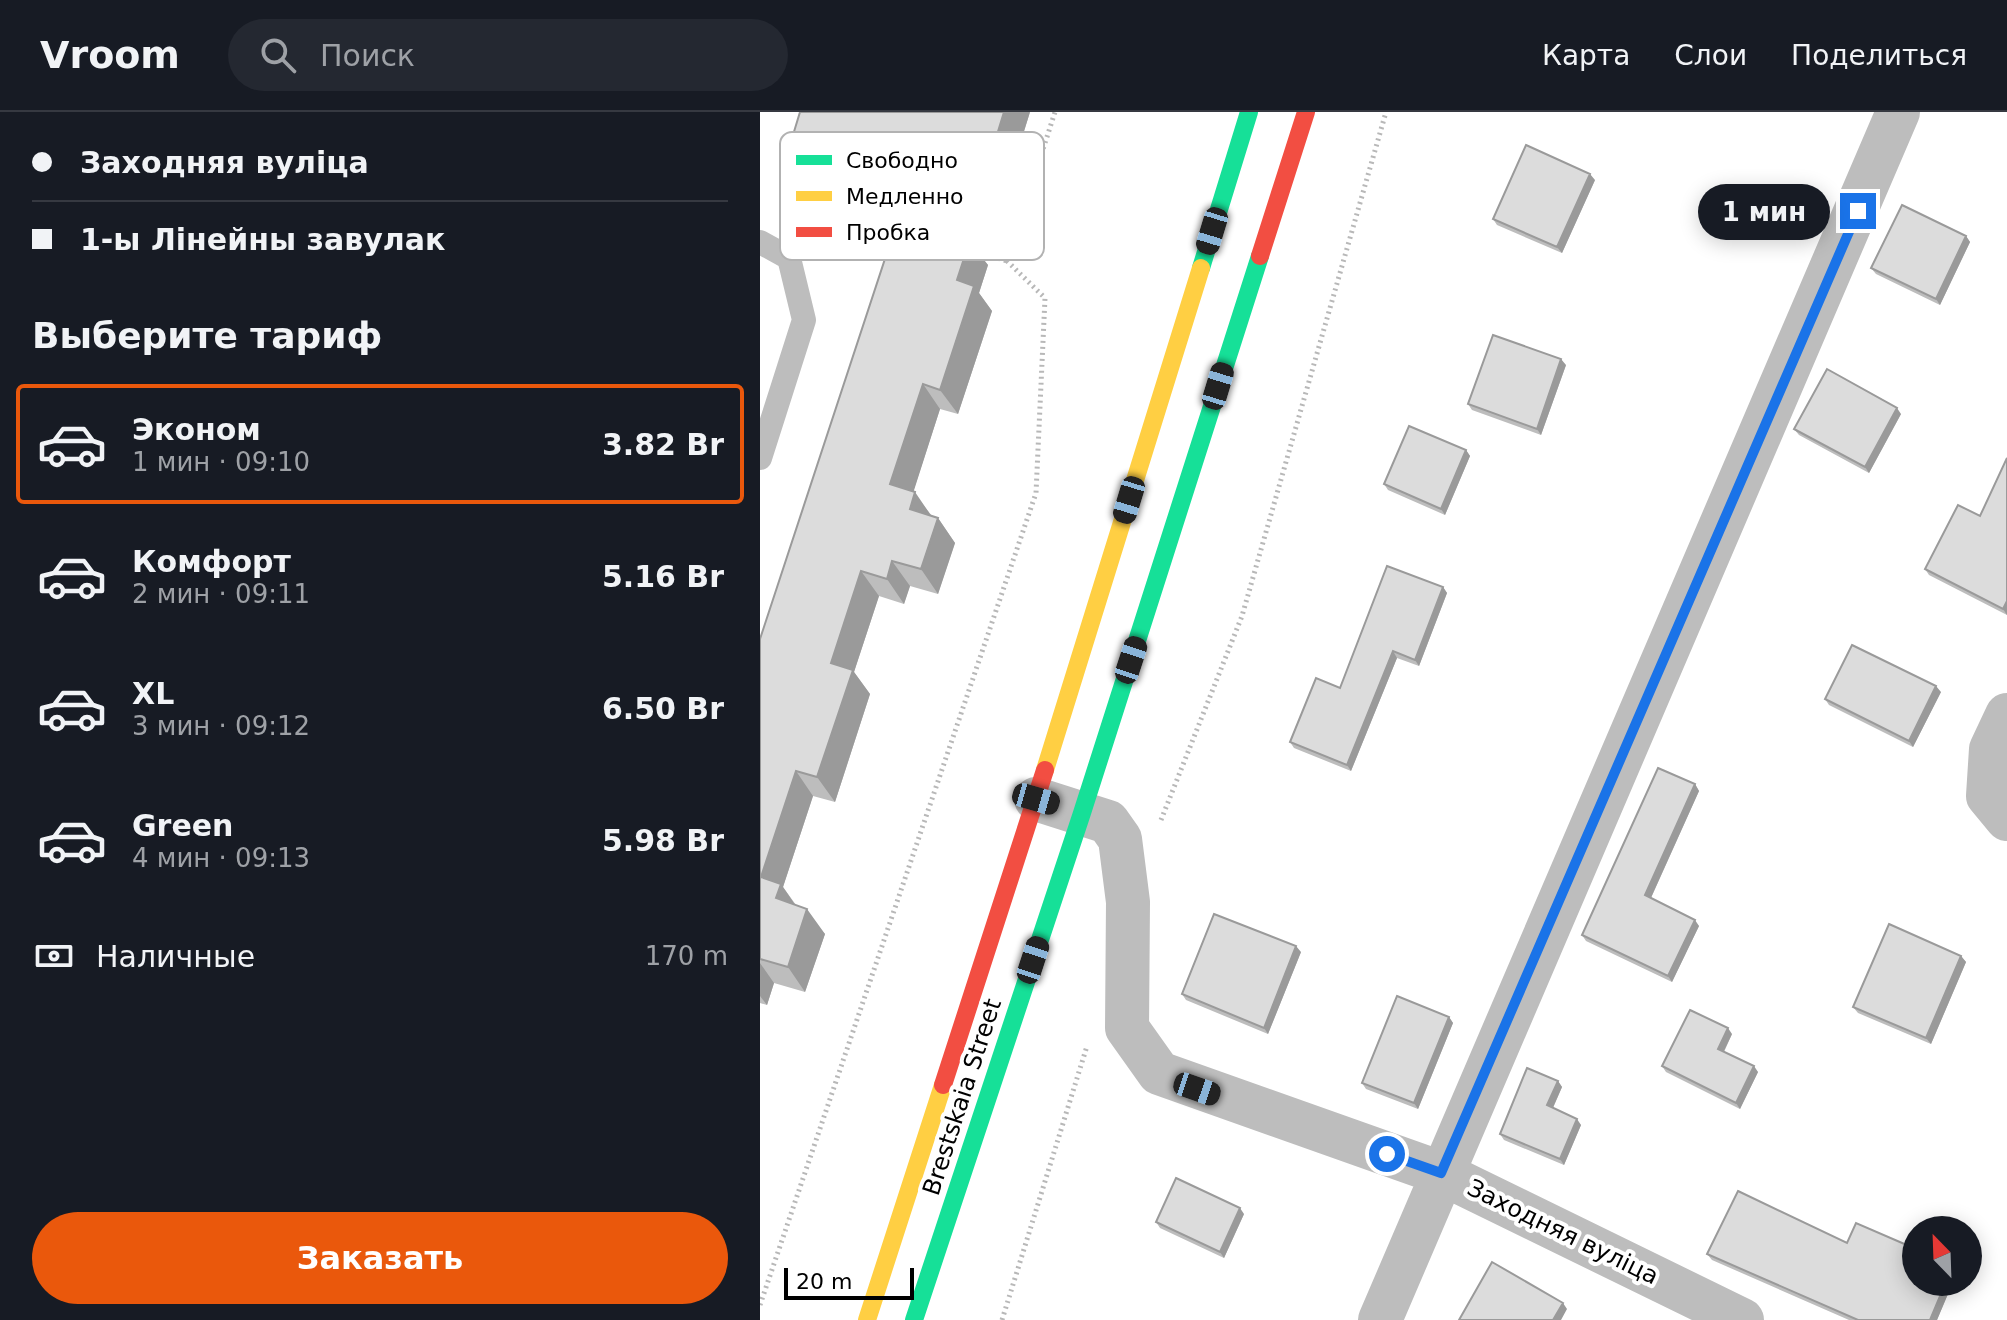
<!DOCTYPE html>
<html lang="ru">
<meta charset="utf-8">
<style>
:root{--surface:#171b24;--page:#242831;--text:#f1f3f6;--muted:#9ea1a6;--line:#363941;--accent:#ea580c}
body{margin:0;font-family:"DejaVu Sans",sans-serif;background:var(--page);color:var(--text);height:100vh;display:flex;flex-direction:column;font-size:30px;white-space:nowrap}
*{box-sizing:border-box;margin:0}
p{font-size:26px;color:var(--muted)}
.icon{flex:none;width:44px;height:44px;fill:none;stroke:currentColor;stroke-width:2;stroke-linecap:round;stroke-linejoin:round}
.map{position:relative;flex:1;overflow:hidden}
.panel{display:flex;flex-direction:column;background:var(--surface);width:760px}
.panel>*{flex:none}
.banner{display:grid;align-content:center;height:176px;padding:0 32px;background:var(--surface)}
.needle{width:52px;rotate:337deg}
.buttons{position:absolute;left:1142px;top:1104px;display:grid;gap:16px}
.buttons a{display:grid;place-items:center;width:80px;height:80px;border-radius:50%;background:var(--surface);box-shadow:0 4px 20px #0003;font-size:40px}
.scale{position:absolute;left:24px;bottom:20px;width:130px;box-sizing:border-box;padding-left:8px;border:4px solid #000;border-top:0;font-size:22px;line-height:28px;white-space:nowrap;color:#000;-webkit-text-stroke:6px #fff;paint-order:stroke}
.end{position:absolute;width:36px;height:36px;margin:-18px;border:10px solid #1a73e8;background:#fff;box-shadow:0 0 0 4px #fff}
.from{border-radius:50%}
.bubble{position:absolute;height:56px;border-radius:28px;background:var(--surface);box-shadow:0 4px 20px #0003;font-size:26px;font-weight:600;line-height:56px;text-align:center}
.car{position:absolute;width:24px;height:48px;margin:-24px -12px;border-radius:10px;box-shadow:0 0 6px 2px #0007;background:linear-gradient(#222 24%,#8ab4d8 0 40%,#222 0 76%,#8ab4d8 0 86%,#222 0)}
.banner b{display:flex;align-items:center;gap:28px;height:76px;font-size:30px}
.banner b+b{border-top:2px solid var(--line)}
.banner i{width:20px;height:20px;background:var(--text)}
ul{padding:0;list-style:none}
li{display:flex;align-items:center;gap:24px;height:120px;margin:0 16px 12px;padding:0 16px;border:4px solid transparent;border-radius:8px}
li div{flex:1}
li b{display:block;font-size:30px}
li em{font-style:normal;font-weight:600}
li.selected{border-color:var(--accent)}
li>.icon{width:72px;height:72px;stroke-width:1.5}
h2{padding:0 32px;font-size:36px;line-height:96px}
.pay{display:flex;align-items:center;gap:20px;height:88px;padding:0 32px;font-size:30px}
.pay p{margin-inline-start:auto}
.primary-button{display:flex;gap:16px;margin-top:auto;padding:16px 32px}
.primary-button a{flex:1;height:92px;border-radius:48px;background:var(--accent);color:#fff;font-size:32px;font-weight:600;line-height:92px;text-align:center}
header{display:flex;align-items:center;gap:48px;box-sizing:border-box;height:112px;padding:0 40px;background:var(--surface);border-bottom:2px solid var(--line)}
header strong{font-size:38px}
nav{display:flex;gap:44px;margin-inline-start:auto;font-size:28px}
.search{width:560px;height:72px;background:var(--page);display:flex;align-items:center;gap:20px;box-sizing:border-box;padding:0 28px;border-radius:44px;color:var(--muted);font-size:30px}
main{display:flex;flex:1;min-height:0}
.map>svg:first-child{display:block}
.lines{fill:none;stroke-linecap:round;stroke-linejoin:round}
.path{stroke:#b8b8b8;stroke-width:5;stroke-dasharray:2 4;stroke-linecap:butt}
.lane{stroke:#bdbdbd;stroke-width:24}
.street{stroke:#bdbdbd;stroke-width:44}
.fast{stroke:#16e098;stroke-width:18}
.slow{stroke:#ffcf43;stroke-width:18}
.jam{stroke:#f24e42;stroke-width:18}
.wall{fill:#bdbdbd}
.shaded-wall{fill:#9a9a9a}
.building{fill:#dcdcdc;stroke:#9a9a9a;stroke-width:2}
.route{stroke:#1a73e8;stroke-width:10}
.labels{text-anchor:middle;stroke-width:8;stroke-linejoin:round;paint-order:stroke}
.street-label{font-size:24px;fill:#000;stroke:#fff}
.key{fill:#fff;stroke:#b2b2b2;stroke-width:2}
.key-label{font-size:22px;fill:#000}
</style>
<header>
<strong>Vroom</strong>
<div class="search"><svg class="icon" aria-label="search" viewBox="0 0 24 24"><circle cx="10" cy="10" r="6"/><path d="M15 15l6 6"/></svg>Поиск</div>
<nav><a>Карта</a><a>Слои</a><a>Поделиться</a></nav>
</header>
<main>
<section class="panel">
<div class="banner">
<b><i class="from"></i>Заходняя вуліца</b>
<b><i></i>1-ы Лінейны завулак</b>
</div>
<h2>Выберите тариф</h2>
<ul>
<li class="selected"><svg class="icon" aria-label="car" viewBox="0 0 24 24"><path d="M5 17H2v-5l4-1 3-4h7l3 4 3 1v5h-3M9 17h6M6 11h13"/><circle cx="7" cy="17" r="2"/><circle cx="17" cy="17" r="2"/></svg><div><b>Эконом</b><p>1 мин · 09:10</p></div><em>3.82 Br</em></li>
<li><svg class="icon" aria-label="car" viewBox="0 0 24 24"><path d="M5 17H2v-5l4-1 3-4h7l3 4 3 1v5h-3M9 17h6M6 11h13"/><circle cx="7" cy="17" r="2"/><circle cx="17" cy="17" r="2"/></svg><div><b>Комфорт</b><p>2 мин · 09:11</p></div><em>5.16 Br</em></li>
<li><svg class="icon" aria-label="car" viewBox="0 0 24 24"><path d="M5 17H2v-5l4-1 3-4h7l3 4 3 1v5h-3M9 17h6M6 11h13"/><circle cx="7" cy="17" r="2"/><circle cx="17" cy="17" r="2"/></svg><div><b>XL</b><p>3 мин · 09:12</p></div><em>6.50 Br</em></li>
<li><svg class="icon" aria-label="car" viewBox="0 0 24 24"><path d="M5 17H2v-5l4-1 3-4h7l3 4 3 1v5h-3M9 17h6M6 11h13"/><circle cx="7" cy="17" r="2"/><circle cx="17" cy="17" r="2"/></svg><div><b>Green</b><p>4 мин · 09:13</p></div><em>5.98 Br</em></li>
</ul>
<div class="pay"><svg class="icon" aria-label="cash" viewBox="0 0 24 24"><path d="M3 7h18v10H3z"/><circle cx="12" cy="12" r="2"/></svg>Наличные<p>170 m</p></div>
<div class="primary-button"><a>Заказать</a></div>
</section>
<div class="map">
<svg width="1247" height="1208" viewBox="0 0 1247 1208">
<rect width="100%" height="100%" fill="#fff"/>
<g class="lines">
<!-- path -->
<path class="path" d="M59 138 139 118
M221 141 247 149
M401 708 482 504 626 0
M0 1193 276 381 285 186 247 149 295 0
M242 1208 327 934"/>
<!-- lane -->
<path class="lane" d="M0 130 29 146 44 208 0 346"/>
<!-- street -->
<path class="street" d="M1247 603 1231 637 1228 684 1247 707
M276 687 348 710 360 727 368 790 367 916 399 961 681 1061 982 1208
M620 1208 1138 0"/>
<!-- fast -->
<path class="fast" d="M441 156 489 0
M154 1208 322 701 500 144"/>
<!-- slow -->
<path class="slow" d="M285 658 441 156
M107 1208 183 973"/>
<!-- jam -->
<path class="jam" d="M500 144 546 0
M183 973 285 658"/>
</g>
<!-- wall -->
<path class="wall" d="M270 0 224 148 228 153 219 181 232 199 198 302 180 297 153 380 172 404 178 406 195 431 178 482 150 474 144 492 119 484 94 560 110 582 75 690 53 684 23 775 36 793 65 822 45 880 14 871 7 893 0 891V527L138 107 117 101 100 76 103 65 50 48 33 23Z
M835 68 802 141 737 113 733 107Z
M1206 124 1210 130 1180 193 1116 162 1111 156Z
M806 253 781 323 712 298 708 292Z
M1141 302 1109 361 1039 323 1034 317Z
M706 338 710 344 685 403 628 378 624 372Z
M1247 346V503L1169 463 1165 457 1220 404Z
M683 475 687 481 659 554 637 546 591 659 534 636 530 630Z
M1181 580 1153 635 1069 593 1065 587Z
M935 672 939 679 891 786 939 814 912 870 826 829 822 823Z
M541 840 508 922 426 888 422 882Z
M1201 844 1206 850 1171 932 1098 901 1093 895Z
M689 905 693 911 658 997 606 977 602 971Z
M972 922 964 940 998 960 980 997 906 960 902 954Z
M798 969 802 975 793 996 821 1013 804 1053 744 1028 740 1022Z
M484 1102 464 1146 400 1116 396 1110Z
M947 1142 1156 1170H1193L1177 1208H1089L952 1148Z"/>
<!-- shaded-wall -->
<path class="shaded-wall" d="M244 0H270L224 148 228 153 219 181 232 199 198 302 180 278 197 168 205 127Z
M830 62 835 68 802 141 797 135Z
M1206 124 1210 130 1180 193 1176 187Z
M801 247 806 253 781 323 777 317Z
M163 272 180 297 148 397 130 372Z
M1137 296 1141 302 1109 361 1105 355Z
M706 338 710 344 685 403 681 397Z
M155 380 172 405 150 397Z
M178 406 195 431 178 482 161 457Z
M132 449 150 474 144 492 127 467Z
M101 459 119 484 94 560 110 582 75 690 57 665 71 551Z
M683 475 687 481 659 554 655 548Z
M1247 489V503L1243 497Z
M633 539 637 546 591 659 587 653Z
M1176 574 1181 580 1153 635 1149 629Z
M36 659 53 684 23 775 38 797 33 811 1 765Z
M935 672 939 679 889 790 885 783Z
M47 797 65 822 45 880 28 855Z
M935 808 939 814 912 870 908 864Z
M536 834 541 840 508 922 504 916Z
M1201 844 1206 850 1171 932 1166 926Z
M0 851 14 871 7 893 0 884Z
M689 905 693 911 658 997 654 991Z
M968 916 972 922 962 943 958 937Z
M994 954 998 960 980 997 976 991Z
M798 969 802 975 791 1000 787 993Z
M817 1007 821 1013 804 1053 800 1047Z
M480 1096 484 1102 464 1146 460 1140Z
M1186 1170H1193L1177 1208H1170Z
M803 1191 807 1197 801 1208H793Z"/>
<!-- building -->
<path class="building" d="M40 0H244L205 127 210 128 197 168 214 174 180 278 163 272 130 372 155 380 150 397 178 406 161 457 132 449 127 467 101 459 71 551 93 558 57 665 36 659 1 765 21 772 16 786 47 797 28 855 0 847V527L144 89 100 76 109 47 33 23Z
M766 33 830 62 797 135 733 107Z
M1142 93 1206 124 1176 187 1111 156Z
M733 223 801 247 777 317 708 292Z
M1067 257 1137 296 1105 355 1034 317Z
M649 314 706 338 681 397 624 372Z
M1247 346V489L1243 497 1165 457 1198 393 1220 404Z
M627 454 683 475 655 548 633 539 587 653 530 630 556 566 580 576Z
M1092 533 1176 574 1149 629 1065 587Z
M898 656 935 672 885 783 935 808 908 864 822 823Z
M454 802 536 834 504 916 422 882Z
M1129 812 1201 844 1166 926 1093 895Z
M637 884 689 905 654 991 602 971Z
M930 898 968 916 958 937 994 954 976 991 902 954Z
M767 956 798 969 787 993 817 1007 800 1047 740 1022Z
M416 1066 480 1096 460 1140 396 1110Z
M978 1079 1087 1131 1096 1111 1156 1137V1170H1186L1170 1208H1098L947 1142Z
M732 1150 803 1191 793 1208H699Z"/>
<g class="lines">
<!-- route -->
<path class="route" d="M627 1042 681 1061 1098 99"/>
</g>
<g class="labels">
<!-- street labels -->
<g class="street-label">
<text transform="translate(202 985) rotate(-72)" y="8">Brestskaia Street</text>
<text transform="translate(803 1120) rotate(26)" y="8">Заходняя вуліца</text>
</g>
</g>
<!-- legend -->
<rect x="20" y="20" width="264" height="128" rx="12" class="key"/>
<rect x="36" y="43" width="36" height="10" fill="#16e098"/>
<rect x="36" y="79" width="36" height="10" fill="#ffcf43"/>
<rect x="36" y="115" width="36" height="10" fill="#f24e42"/>
<g class="key-label">
<text x="86" y="56">Свободно</text>
<text x="86" y="92">Медленно</text>
<text x="86" y="128">Пробка</text>
</g>
</svg>
<div class="buttons">
<a><svg class="needle" viewBox="-14 -14 28 28"><path d="M0-13l5 13h-10z" fill="#e53935"/><path d="M0 13l5-13h-10z" fill="#9ea1a6"/></svg></a>
</div>
<div class="scale">20 m</div>
<i class="end from" style="left:627px;top:1042px"></i>
<i class="end" style="left:1098px;top:99px"></i>
<div class="bubble" style="left:938px;top:72px;width:132px">1 мин</div>
<i class="car" style="left:452px;top:119px;rotate:197deg"></i>
<i class="car" style="left:458px;top:274px;rotate:17deg"></i>
<i class="car" style="left:369px;top:388px;rotate:197deg"></i>
<i class="car" style="left:371px;top:548px;rotate:18deg"></i>
<i class="car" style="left:276px;top:687px;rotate:106deg"></i>
<i class="car" style="left:273px;top:848px;rotate:18deg"></i>
<i class="car" style="left:437px;top:977px;rotate:109deg"></i>
</div>
</main>
